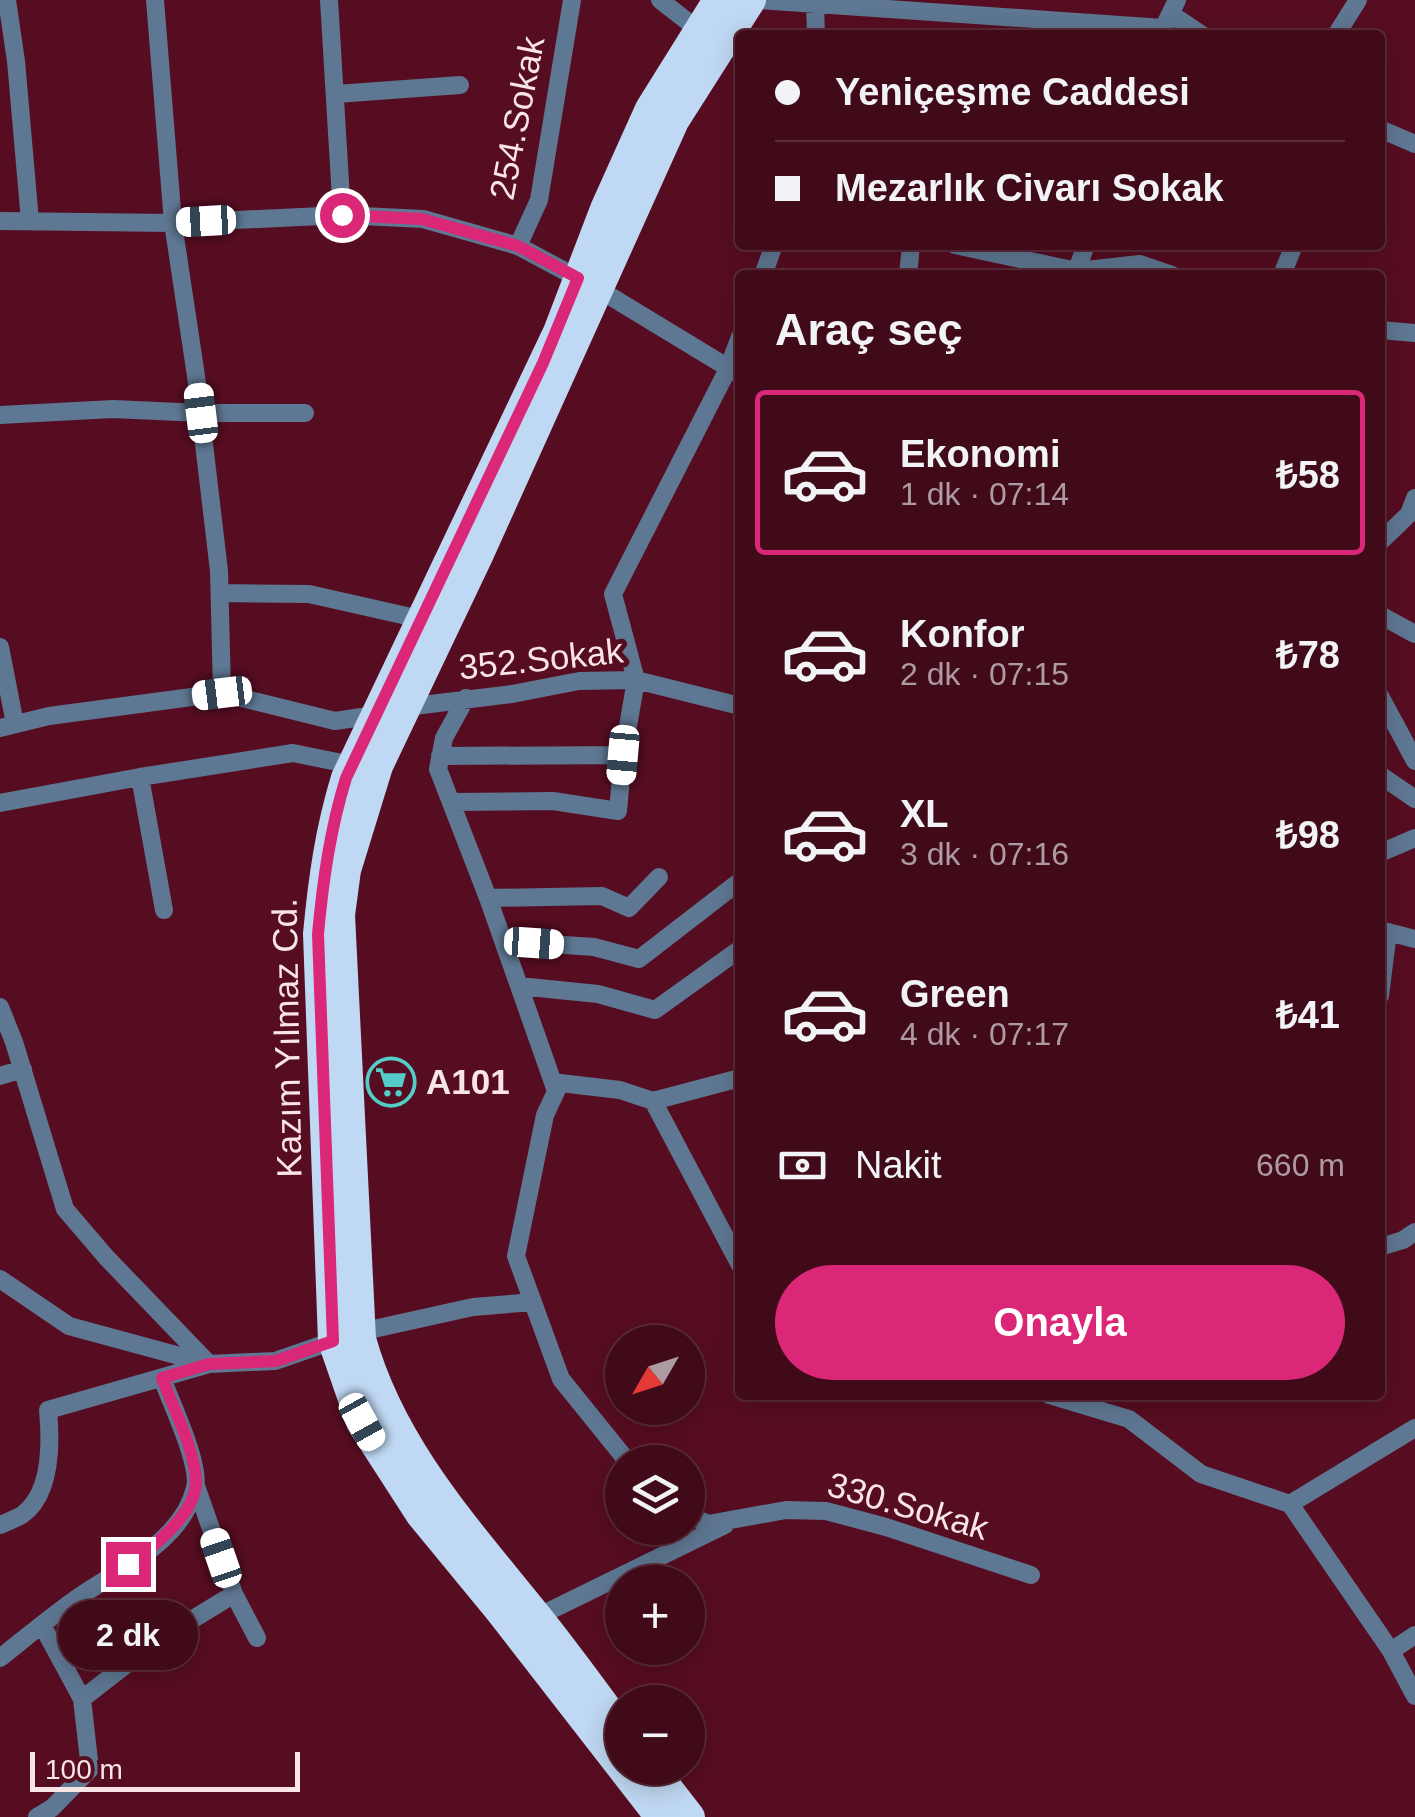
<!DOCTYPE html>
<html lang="tr">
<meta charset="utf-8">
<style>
:root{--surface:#410a19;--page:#481322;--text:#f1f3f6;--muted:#ae9aa2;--line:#5a2b38;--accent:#db2777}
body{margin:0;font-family:Arial,sans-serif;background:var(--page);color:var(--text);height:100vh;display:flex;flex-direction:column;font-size:38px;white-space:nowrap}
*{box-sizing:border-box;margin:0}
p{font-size:32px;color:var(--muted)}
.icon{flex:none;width:55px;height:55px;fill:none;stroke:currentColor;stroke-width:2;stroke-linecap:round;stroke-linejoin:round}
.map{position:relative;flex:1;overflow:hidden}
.drawer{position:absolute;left:735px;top:270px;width:650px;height:1130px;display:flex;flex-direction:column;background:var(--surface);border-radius:10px;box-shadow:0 5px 25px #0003,0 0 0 2px var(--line)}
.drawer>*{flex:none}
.banner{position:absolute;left:735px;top:30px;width:650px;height:220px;border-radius:10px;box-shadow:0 5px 25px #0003,0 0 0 2px var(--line);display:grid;align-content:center;height:220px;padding:0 40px;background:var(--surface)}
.needle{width:65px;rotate:231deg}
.fabs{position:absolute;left:605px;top:1325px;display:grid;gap:20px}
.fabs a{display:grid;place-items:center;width:100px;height:100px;border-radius:50%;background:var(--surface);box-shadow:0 5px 25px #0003,0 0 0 2px var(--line);font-size:50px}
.scale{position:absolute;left:30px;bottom:25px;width:270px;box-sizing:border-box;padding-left:10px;border:5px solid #f9e5e7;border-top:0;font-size:28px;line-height:35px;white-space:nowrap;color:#f9e5e7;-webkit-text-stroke:8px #570d21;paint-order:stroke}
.end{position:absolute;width:45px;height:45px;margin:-22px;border:12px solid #db2777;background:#fff;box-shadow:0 0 0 5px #fff}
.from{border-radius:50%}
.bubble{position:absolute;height:70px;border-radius:35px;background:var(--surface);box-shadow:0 5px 25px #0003,0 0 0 2px var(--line);font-size:32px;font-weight:700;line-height:70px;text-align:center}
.car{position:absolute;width:30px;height:60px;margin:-30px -15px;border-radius:12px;box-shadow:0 0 8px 2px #0007;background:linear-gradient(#fff 24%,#345 0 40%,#fff 0 76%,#345 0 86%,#fff 0)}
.banner b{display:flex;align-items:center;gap:35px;height:95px;font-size:38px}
.banner b+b{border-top:2px solid var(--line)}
.banner i{width:25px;height:25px;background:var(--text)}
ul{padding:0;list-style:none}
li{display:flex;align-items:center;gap:30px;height:165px;margin:0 20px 15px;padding:0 20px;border:5px solid transparent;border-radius:10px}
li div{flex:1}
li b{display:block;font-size:38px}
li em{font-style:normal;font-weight:700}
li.active{border-color:var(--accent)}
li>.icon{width:90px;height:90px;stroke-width:1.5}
h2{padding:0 40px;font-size:45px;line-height:120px}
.pay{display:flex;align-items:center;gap:25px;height:110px;padding:0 40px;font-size:38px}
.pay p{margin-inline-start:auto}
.action{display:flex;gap:20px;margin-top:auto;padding:20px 40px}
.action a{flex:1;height:115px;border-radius:60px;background:var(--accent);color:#fff;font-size:40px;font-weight:700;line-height:115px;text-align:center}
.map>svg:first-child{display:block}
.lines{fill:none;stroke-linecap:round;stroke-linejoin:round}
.street{stroke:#5e7792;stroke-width:18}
.highway{stroke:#bfd8f3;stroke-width:30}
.route{stroke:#db2777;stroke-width:12}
.labels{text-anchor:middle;stroke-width:10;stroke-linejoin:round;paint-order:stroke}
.street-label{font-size:35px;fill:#f9e5e7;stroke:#570d21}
.poi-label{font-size:35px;font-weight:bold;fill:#f9e5e7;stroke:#570d21;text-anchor:start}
</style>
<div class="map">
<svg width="1415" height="1817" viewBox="0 0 1415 1817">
<rect width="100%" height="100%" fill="#570d21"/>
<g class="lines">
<!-- street -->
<path class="street" d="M7 0 16 61 30 221
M155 0 173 223 196 376 219 571 222 693
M329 0 342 215
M660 0 697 29
M758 0 1163 28
M815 5 816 35
M1171 14 1202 35
M1160 35 1177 0
M1336 35 1358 0
M336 94 460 85
M1380 129 1415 144
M0 221 173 223 342 215 423 219 518 246 600 290 740 375
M955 245 1077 271 1140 264 1172 275
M518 246 539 200 572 0
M763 275 774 245
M908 275 911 245
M1075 275 1086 245
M1282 275 1294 245
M1380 330 1415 333
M0 415 113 409 201 413H305
M1380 542 1409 514 1415 498
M220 593 309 594 420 619
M1380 615 1415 634
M0 647 15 724
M1380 696 1415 761
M466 698 444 738 438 769 488 898 556 1091
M406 707 512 694 579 681 636 680 740 706
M0 728 49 716 222 693 335 721 375 715
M440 756 623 755 636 680 613 594 728 369 740 337
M1380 775 1415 799
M140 777 164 910
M451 802 553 801 618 811 623 755
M0 803 140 777 293 753 352 765
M1380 853 1415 838
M488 898 602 896 629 908 659 877
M1380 930 1415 939
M503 941 594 947 639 959 740 881
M519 986 598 994 655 1010 740 949
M1380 996 1388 932
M0 1007 14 1042 65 1209 106 1257 209 1364 48 1410C51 1442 52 1494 22 1515 15 1519 7 1522 0 1525
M0 1076 23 1069
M653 1101 740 1265
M1380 1247 1403 1240 1415 1232
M0 1279 69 1326 209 1364 275 1361 333 1341
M360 1332 473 1307 533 1302
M1049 1395 1129 1419 1201 1474 1290 1504 1415 1428
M628 1462 561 1379 516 1256 545 1115 560 1083 620 1090 653 1101 740 1078
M196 1486 234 1594 257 1638
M1290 1504 1391 1651 1415 1635
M688 1515 708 1524 786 1510 826 1511 886 1527 1031 1575
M537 1617 725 1525
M1391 1651 1415 1696
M0 1658C24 1639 48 1619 73 1601 115 1571 182 1543 195 1488 201 1465 171 1403 162 1378
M82 1699 154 1643 234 1594
M37 1817 52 1808 90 1769 82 1699 42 1625"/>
<!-- highway -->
<path class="highway" d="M622 1729C593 1690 565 1651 535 1614 466 1528 391 1447 361 1339L340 915 346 870 378 766 478 556 674 121 751 0
M652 1768 690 1817
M660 1817 500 1611 421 1515 361 1422 333 1341 318 934C323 880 330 830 346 778L558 332 605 209 650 109 718 0"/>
</g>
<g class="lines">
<!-- route -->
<path class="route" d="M128 1564C152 1549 195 1514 196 1483 196 1452 173 1407 162 1378L209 1364 276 1361 333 1341 318 934C323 880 330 830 346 778L543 363 578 278 518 246 422 219 342 215"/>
</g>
<!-- icons -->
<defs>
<g id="supermarket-ring" transform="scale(2.5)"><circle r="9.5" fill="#570d21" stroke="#54cdc9" stroke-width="1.5"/><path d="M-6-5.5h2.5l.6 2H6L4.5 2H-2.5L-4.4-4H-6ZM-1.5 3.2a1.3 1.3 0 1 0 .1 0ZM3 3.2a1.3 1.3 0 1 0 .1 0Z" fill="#54cdc9"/></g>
</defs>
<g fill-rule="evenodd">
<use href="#supermarket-ring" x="391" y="1082"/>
</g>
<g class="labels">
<!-- street labels -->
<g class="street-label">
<text transform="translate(517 118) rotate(-79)" y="12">254.Sokak</text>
<text transform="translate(541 659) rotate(-6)" y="12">352.Sokak</text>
<text transform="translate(287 1038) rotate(-91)" y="12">Kazım Yılmaz Cd.</text>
<text transform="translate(908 1506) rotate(16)" y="12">330.Sokak</text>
</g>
<!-- poi labels -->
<g class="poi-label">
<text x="426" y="1094">A101</text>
</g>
</g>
</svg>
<div class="fabs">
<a><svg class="needle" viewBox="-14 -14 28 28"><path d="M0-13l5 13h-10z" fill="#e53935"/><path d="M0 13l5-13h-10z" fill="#ae9aa2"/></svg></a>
<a><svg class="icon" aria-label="layers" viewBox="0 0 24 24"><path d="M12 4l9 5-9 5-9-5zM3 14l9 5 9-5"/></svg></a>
<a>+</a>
<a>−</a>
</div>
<div class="scale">100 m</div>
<i class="end from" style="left:342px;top:215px"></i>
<i class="end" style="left:128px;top:1564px"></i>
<div class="bubble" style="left:58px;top:1600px;width:140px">2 dk</div>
<i class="car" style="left:206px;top:221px;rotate:267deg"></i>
<i class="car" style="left:201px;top:413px;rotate:353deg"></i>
<i class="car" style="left:222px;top:693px;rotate:263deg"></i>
<i class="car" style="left:623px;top:755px;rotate:185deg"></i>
<i class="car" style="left:534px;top:943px;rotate:94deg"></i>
<i class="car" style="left:362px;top:1422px;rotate:151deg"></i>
<i class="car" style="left:221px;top:1558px;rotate:341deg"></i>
<div class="banner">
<b><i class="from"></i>Yeniçeşme Caddesi</b>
<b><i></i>Mezarlık Civarı Sokak</b>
</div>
<section class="drawer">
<h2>Araç seç</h2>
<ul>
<li class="active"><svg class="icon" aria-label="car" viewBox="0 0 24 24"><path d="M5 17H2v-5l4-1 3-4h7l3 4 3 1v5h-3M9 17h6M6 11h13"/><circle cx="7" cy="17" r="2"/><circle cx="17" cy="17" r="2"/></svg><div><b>Ekonomi</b><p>1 dk · 07:14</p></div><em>₺58</em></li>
<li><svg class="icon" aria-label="car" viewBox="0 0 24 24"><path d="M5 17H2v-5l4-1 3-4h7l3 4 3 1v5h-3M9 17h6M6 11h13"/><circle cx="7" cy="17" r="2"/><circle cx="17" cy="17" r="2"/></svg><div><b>Konfor</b><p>2 dk · 07:15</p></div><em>₺78</em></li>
<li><svg class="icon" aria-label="car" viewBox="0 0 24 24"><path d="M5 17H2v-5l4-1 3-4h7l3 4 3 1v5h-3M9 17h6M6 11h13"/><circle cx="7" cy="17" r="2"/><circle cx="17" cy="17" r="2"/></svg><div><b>XL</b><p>3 dk · 07:16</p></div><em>₺98</em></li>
<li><svg class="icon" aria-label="car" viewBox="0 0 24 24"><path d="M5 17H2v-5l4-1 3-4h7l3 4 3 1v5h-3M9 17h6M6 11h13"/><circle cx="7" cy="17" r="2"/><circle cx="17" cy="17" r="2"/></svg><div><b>Green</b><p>4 dk · 07:17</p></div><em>₺41</em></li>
</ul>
<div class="pay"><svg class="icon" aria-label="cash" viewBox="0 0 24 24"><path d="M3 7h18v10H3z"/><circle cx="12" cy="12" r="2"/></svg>Nakit<p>660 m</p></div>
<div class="action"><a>Onayla</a></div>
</section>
</div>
